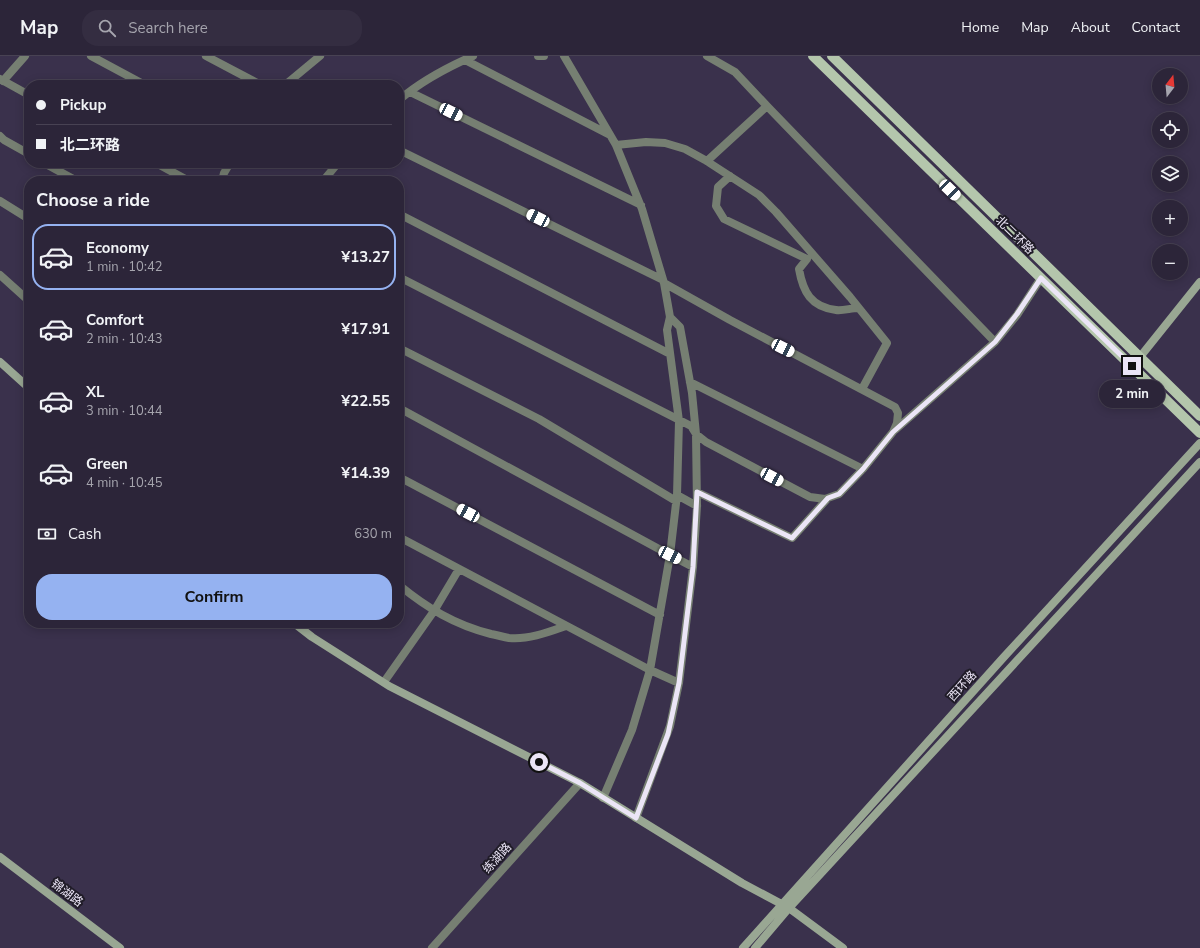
<!DOCTYPE html>
<meta charset="utf-8">
<style>
:root{--surface:#2c2539;--page:#342d41;--text:#f1f3f6;--muted:#a6a5ae;--line:#484253;--accent:#95b2f1}
body{margin:0;font-family:"Nunito Sans","Noto Sans SC",sans-serif;background:var(--page);color:var(--text);height:100vh;display:flex;flex-direction:column;font-size:15px;white-space:nowrap}
*{box-sizing:border-box;margin:0}
p{font-size:13px;color:var(--muted)}
.icon{flex:none;width:22px;height:22px;fill:none;stroke:currentColor;stroke-width:2;stroke-linecap:round;stroke-linejoin:round}
.map{position:relative;flex:1;overflow:hidden}
.drawer{position:absolute;left:24px;top:120px;width:380px;height:452px;display:flex;flex-direction:column;background:var(--surface);border-radius:16px;box-shadow:0 2px 10px #0003,0 0 0 1px var(--line)}
.drawer>*{flex:none}
.top-card{position:absolute;left:24px;top:24px;width:380px;height:88px;border-radius:16px;box-shadow:0 2px 10px #0003,0 0 0 1px var(--line);display:grid;align-content:center;height:88px;padding:0 12px;background:var(--surface)}
.needle{width:26px;rotate:16deg}
.tools{position:absolute;left:1152px;top:12px;display:grid;gap:8px}
.tools a{display:grid;place-items:center;width:36px;height:36px;border-radius:50%;background:var(--surface);box-shadow:0 2px 10px #0003,0 0 0 1px var(--line);font-size:20px}
.end{position:absolute;width:18px;height:18px;margin:-9px;border:5px solid #ebe5f6;background:#111;box-shadow:0 0 0 2px #111}
.from{border-radius:50%}
.bubble{position:absolute;height:28px;border-radius:14px;background:var(--surface);box-shadow:0 2px 10px #0003,0 0 0 1px var(--line);font-size:13px;font-weight:700;line-height:28px;text-align:center}
.car{position:absolute;width:12px;height:24px;margin:-12px -6px;border-radius:5px;box-shadow:0 0 3px 1px #0007;background:linear-gradient(#fff 24%,#345 0 40%,#fff 0 76%,#345 0 86%,#fff 0)}
.top-card b{display:flex;align-items:center;gap:14px;height:38px;font-size:15px}
.top-card b+b{border-top:1px solid var(--line)}
.top-card i{width:10px;height:10px;background:var(--text)}
ul{padding:0;list-style:none}
li{display:flex;align-items:center;gap:12px;height:66px;margin:0 8px 6px;padding:0 4px;border:2px solid transparent;border-radius:16px}
li div{flex:1}
li b{display:block;font-size:15px}
li em{font-style:normal;font-weight:700}
li.active{border-color:var(--accent)}
li>.icon{width:36px;height:36px;stroke-width:1.5}
h2{padding:0 12px;font-size:18px;line-height:48px}
.pay{display:flex;align-items:center;gap:10px;height:44px;padding:0 12px;font-size:15px}
.pay p{margin-inline-start:auto}
.primary-button{display:flex;gap:8px;margin-top:auto;padding:8px 12px}
.primary-button a{flex:1;height:46px;border-radius:16px;background:var(--accent);color:#111;font-size:16px;font-weight:700;line-height:46px;text-align:center}
header{display:flex;align-items:center;gap:24px;box-sizing:border-box;height:56px;padding:0 20px;background:var(--surface);border-bottom:1px solid var(--line)}
header strong{font-size:19px}
nav{display:flex;gap:22px;margin-inline-start:auto;font-size:14px}
.search{width:280px;height:36px;background:var(--page);display:flex;align-items:center;gap:10px;box-sizing:border-box;padding:0 14px;border-radius:16px;color:var(--muted);font-size:15px}
.map>svg:first-child{display:block}
.lines{fill:none;stroke-linecap:round;stroke-linejoin:round}
.street{stroke:#767f72;stroke-width:8}
.secondary{stroke:#99a793;stroke-width:8}
.primary{stroke:#b4c6ac;stroke-width:10}
.route{stroke:#ebe5f6;stroke-width:5}
.labels{text-anchor:middle;stroke-width:4;stroke-linejoin:round;paint-order:stroke}
.street-label{font-size:12px;fill:#ebe5f6;stroke:#201c28}
</style>
<header>
<strong>Map</strong>
<div class="search"><svg class="icon" aria-label="search" viewBox="0 0 24 24"><circle cx="10" cy="10" r="6"/><path d="M15 15l6 6"/></svg>Search here</div>
<nav><a>Home</a><a>Map</a><a>About</a><a>Contact</a></nav>
</header>
<div class="map">
<svg width="1200" height="892" viewBox="0 0 1200 892">
<rect width="100%" height="100%" fill="#3a314c"/>
<g class="lines">
<!-- street -->
<path class="street" d="M91 0 145 29
M206 0 261 29
M538 0H544
M564 0 616 89 642 153 664 227 670 261 667 274 679 365 677 439 670 499 650 614 632 674 603 742
M465 4 610 79
M0 23 29 39
M3 25 25 0
M285 29 320 0
M410 36 641 149
M399 44C420 26 448 11 473 0
M767 50 995 286 895 374
M0 80 4 84 29 98
M616 89 646 86 665 87 685 93 705 104 759 139 776 156 850 241 887 287 862 333
M399 94 663 224
M707 105 767 50 735 16 707 0
M44 107 77 125
M156 107 189 125
M730 120 718 131 716 150 724 163 807 203 799 213C803 236 811 251 836 254 843 255 851 252 858 252
M222 125 224 117 230 107
M323 125 338 107
M0 145 29 163
M399 158 670 298
M0 219 29 245
M399 221 691 370 696 378 706 386 810 441 825 443 839 438 863 413 893 376 897 367 898 357 895 351 730 264 664 227
M995 286 1017 259 1041 222
M399 292 539 363 676 445
M690 326 863 413
M399 352 670 499 693 511
M399 421 660 559
M697 436 792 482 828 442
M677 439 697 450
M399 481 650 614 679 627
M399 529C427 552 455 569 491 578 497 579 503 581 509 582 528 584 549 576 566 570
M384 626 434 555 459 513
M636 762 670 670 679 627 693 511 697 450 696 378 692 337 680 271 670 261
M432 892 580 727"/>
<!-- secondary -->
<path class="secondary" d="M1140 301 1200 226
M0 306 29 332
M294 567 312 581 389 630 580 727 742 827 789 852 843 892
M0 801 120 892
M743 892 1003 602 1200 387
M755 892 789 852 1200 406"/>
<!-- primary -->
<path class="primary" d="M813 0 1200 377
M832 0 1200 360"/>
</g>
<g class="lines">
<!-- route -->
<path class="route" d="M539 706 580 727 636 762 668 678 679 627 693 511 697 436 792 482 828 442 839 438 863 413 893 376 995 286 1017 258 1041 222 1132 310"/>
</g>
<g class="labels">
<!-- street labels -->
<g class="street-label">
<text transform="translate(1015 179) rotate(44)" y="4">北二环路</text>
<text transform="translate(962 630) rotate(-48)" y="4">西环路</text>
<text transform="translate(497 802) rotate(-48)" y="4">练湖路</text>
<text transform="translate(67 837) rotate(37)" y="4">锦湖路</text>
</g>
</g>
</svg>
<div class="tools">
<a><svg class="needle" viewBox="-14 -14 28 28"><path d="M0-13l5 13h-10z" fill="#e53935"/><path d="M0 13l5-13h-10z" fill="#a6a5ae"/></svg></a>
<a><svg class="icon" aria-label="locate" viewBox="0 0 24 24"><circle cx="12" cy="12" r="6"/><path d="M12 2v4M12 18v4M2 12h4M18 12h4"/></svg></a>
<a><svg class="icon" aria-label="layers" viewBox="0 0 24 24"><path d="M12 4l9 5-9 5-9-5zM3 14l9 5 9-5"/></svg></a>
<a>+</a>
<a>−</a>
</div>
<i class="end from" style="left:539px;top:706px"></i>
<i class="end" style="left:1132px;top:310px"></i>
<div class="bubble" style="left:1099px;top:324px;width:66px">2 min</div>
<i class="car" style="left:451px;top:56px;rotate:116deg"></i>
<i class="car" style="left:950px;top:134px;rotate:134deg"></i>
<i class="car" style="left:538px;top:162px;rotate:296deg"></i>
<i class="car" style="left:783px;top:292px;rotate:117deg"></i>
<i class="car" style="left:772px;top:421px;rotate:118deg"></i>
<i class="car" style="left:468px;top:457px;rotate:298deg"></i>
<i class="car" style="left:670px;top:499px;rotate:116deg"></i>
<div class="top-card">
<b><i class="from"></i>Pickup</b>
<b><i></i>北二环路</b>
</div>
<section class="drawer">
<h2>Choose a ride</h2>
<ul>
<li class="active"><svg class="icon" aria-label="car" viewBox="0 0 24 24"><path d="M5 17H2v-5l4-1 3-4h7l3 4 3 1v5h-3M9 17h6M6 11h13"/><circle cx="7" cy="17" r="2"/><circle cx="17" cy="17" r="2"/></svg><div><b>Economy</b><p>1 min · 10:42</p></div><em>¥13.27</em></li>
<li><svg class="icon" aria-label="car" viewBox="0 0 24 24"><path d="M5 17H2v-5l4-1 3-4h7l3 4 3 1v5h-3M9 17h6M6 11h13"/><circle cx="7" cy="17" r="2"/><circle cx="17" cy="17" r="2"/></svg><div><b>Comfort</b><p>2 min · 10:43</p></div><em>¥17.91</em></li>
<li><svg class="icon" aria-label="car" viewBox="0 0 24 24"><path d="M5 17H2v-5l4-1 3-4h7l3 4 3 1v5h-3M9 17h6M6 11h13"/><circle cx="7" cy="17" r="2"/><circle cx="17" cy="17" r="2"/></svg><div><b>XL</b><p>3 min · 10:44</p></div><em>¥22.55</em></li>
<li><svg class="icon" aria-label="car" viewBox="0 0 24 24"><path d="M5 17H2v-5l4-1 3-4h7l3 4 3 1v5h-3M9 17h6M6 11h13"/><circle cx="7" cy="17" r="2"/><circle cx="17" cy="17" r="2"/></svg><div><b>Green</b><p>4 min · 10:45</p></div><em>¥14.39</em></li>
</ul>
<div class="pay"><svg class="icon" aria-label="cash" viewBox="0 0 24 24"><path d="M3 7h18v10H3z"/><circle cx="12" cy="12" r="2"/></svg>Cash<p>630 m</p></div>
<div class="primary-button"><a>Confirm</a></div>
</section>
</div>
